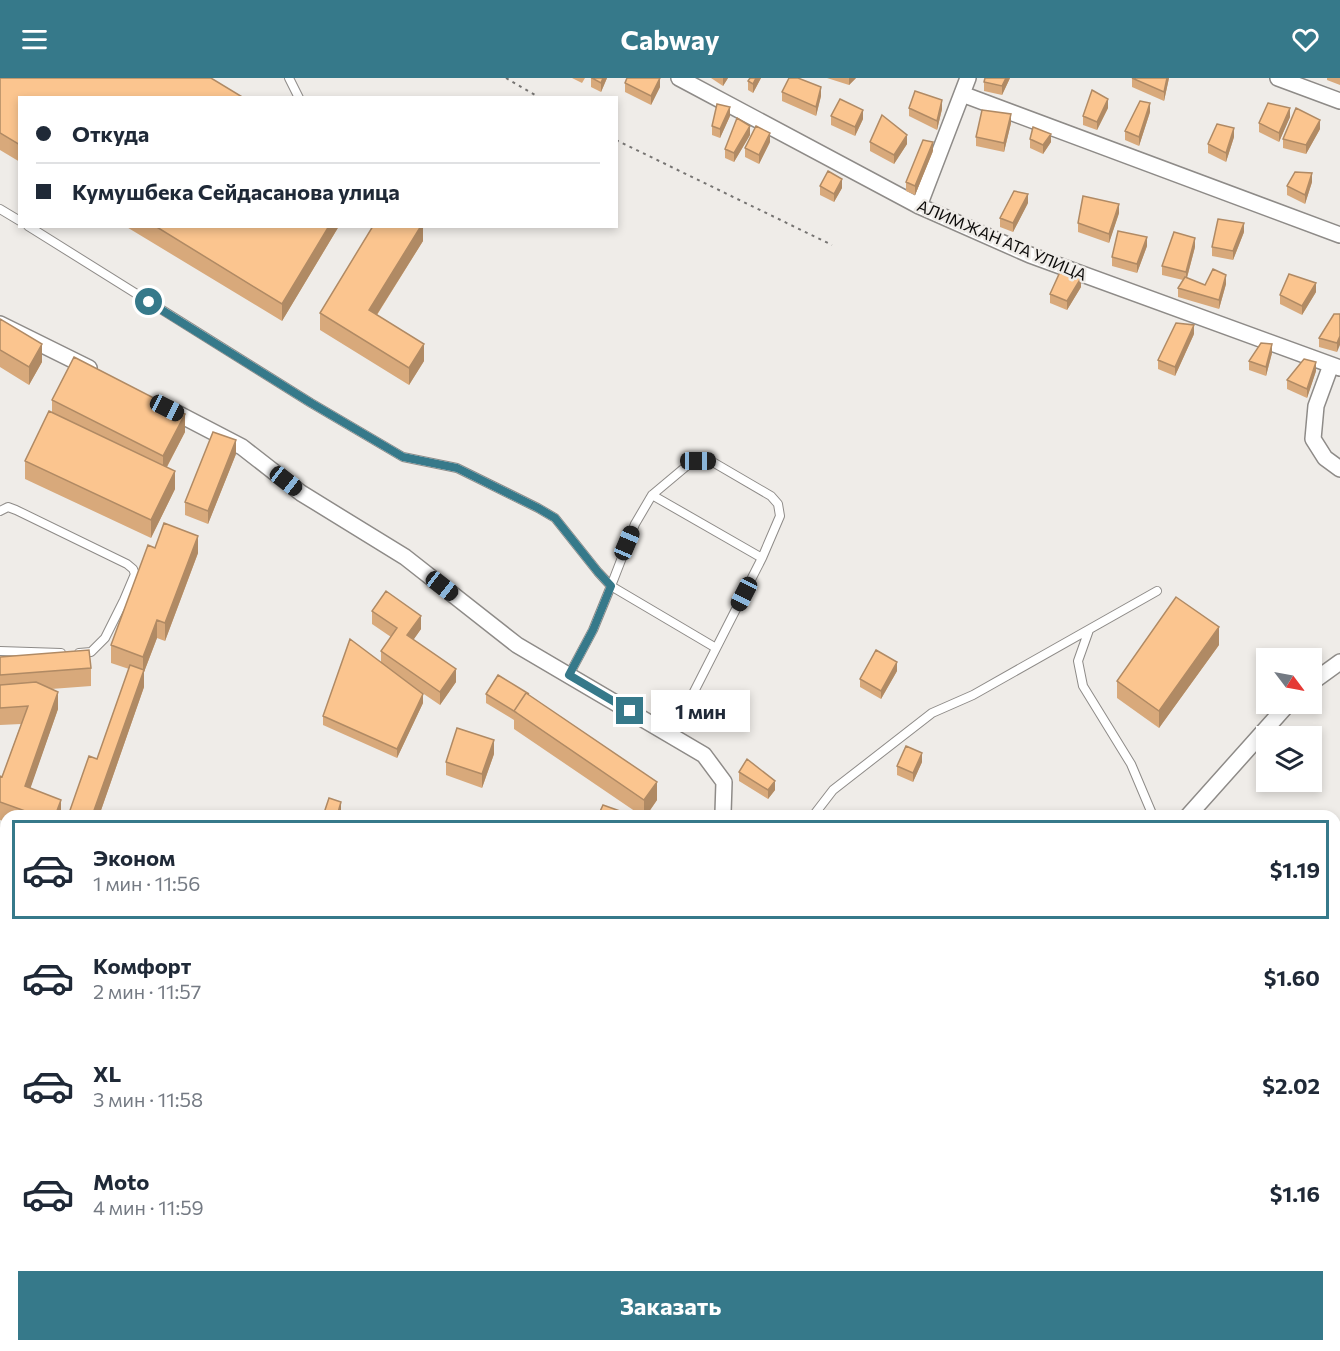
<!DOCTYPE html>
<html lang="ru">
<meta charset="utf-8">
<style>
:root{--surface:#fff;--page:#f2f2f3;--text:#1f2937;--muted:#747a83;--line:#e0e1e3;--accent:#36798a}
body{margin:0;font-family:Commissioner,sans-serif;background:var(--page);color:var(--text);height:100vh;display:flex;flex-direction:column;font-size:22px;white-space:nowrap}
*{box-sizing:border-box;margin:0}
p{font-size:20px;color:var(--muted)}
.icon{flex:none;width:33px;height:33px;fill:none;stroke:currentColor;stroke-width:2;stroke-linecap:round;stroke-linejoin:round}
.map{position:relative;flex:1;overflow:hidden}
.details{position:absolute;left:0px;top:732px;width:1341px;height:542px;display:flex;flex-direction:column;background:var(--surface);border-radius:18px 18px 0 0;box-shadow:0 3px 9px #0003}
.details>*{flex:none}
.top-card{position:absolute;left:18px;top:18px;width:600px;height:132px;border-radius:0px;box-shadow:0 3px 9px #0003;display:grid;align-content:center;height:132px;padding:0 18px;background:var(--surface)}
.needle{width:39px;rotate:122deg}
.fabs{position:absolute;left:1256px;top:570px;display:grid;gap:12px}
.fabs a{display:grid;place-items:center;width:66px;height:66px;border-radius:0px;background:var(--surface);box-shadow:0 3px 9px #0003;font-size:30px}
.end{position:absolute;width:27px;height:27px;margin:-14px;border:8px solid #36798a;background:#fff;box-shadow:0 0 0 3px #fff}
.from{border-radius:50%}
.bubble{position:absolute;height:42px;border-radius:0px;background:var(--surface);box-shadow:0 3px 9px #0003;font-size:20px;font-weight:700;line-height:42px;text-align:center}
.car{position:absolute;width:18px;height:36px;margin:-18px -9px;border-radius:8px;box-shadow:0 0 4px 2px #0007;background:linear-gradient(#222 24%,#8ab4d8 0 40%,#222 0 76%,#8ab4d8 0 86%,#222 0)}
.top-card b{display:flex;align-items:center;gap:21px;height:57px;font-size:22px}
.top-card b+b{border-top:2px solid var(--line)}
.top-card i{width:15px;height:15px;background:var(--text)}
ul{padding:10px 0 0;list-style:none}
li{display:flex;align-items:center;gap:18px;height:99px;margin:0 12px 9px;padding:0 6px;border:3px solid transparent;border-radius:0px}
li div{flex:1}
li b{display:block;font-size:22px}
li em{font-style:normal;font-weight:700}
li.current{border-color:var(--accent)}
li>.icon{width:54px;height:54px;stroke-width:1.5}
.primary-button{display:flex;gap:12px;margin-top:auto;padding:12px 18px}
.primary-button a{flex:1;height:69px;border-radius:0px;background:var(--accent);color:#fff;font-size:24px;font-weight:700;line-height:69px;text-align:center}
header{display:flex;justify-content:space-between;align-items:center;height:78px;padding:0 18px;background:var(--accent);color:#fff;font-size:27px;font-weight:700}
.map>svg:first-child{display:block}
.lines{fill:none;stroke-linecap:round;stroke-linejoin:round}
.lane-casing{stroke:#8e8b88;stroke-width:10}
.street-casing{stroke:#8e8b88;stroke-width:18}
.path{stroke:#767472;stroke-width:2;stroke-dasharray:3 4.5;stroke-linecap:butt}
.lane{stroke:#fff;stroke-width:8}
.street{stroke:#fff;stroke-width:15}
.wall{fill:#d8a97b}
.shaded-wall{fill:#b08a64}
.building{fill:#fbc58f;stroke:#b08a64;stroke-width:1.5}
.route{stroke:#36798a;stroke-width:8}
.labels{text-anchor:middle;stroke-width:5;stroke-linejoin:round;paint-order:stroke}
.street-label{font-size:16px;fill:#0d0c0b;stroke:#efece8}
</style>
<header><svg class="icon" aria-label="menu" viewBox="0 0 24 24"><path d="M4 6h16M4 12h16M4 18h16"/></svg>Cabway<svg class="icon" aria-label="heart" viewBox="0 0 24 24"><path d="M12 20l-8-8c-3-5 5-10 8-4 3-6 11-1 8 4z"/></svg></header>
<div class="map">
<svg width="1340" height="1273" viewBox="0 0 1340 1273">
<rect width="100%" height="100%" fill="#efece8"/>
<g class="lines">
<!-- lane casing -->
<g class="lane-casing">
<path id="lane" d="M289 0 299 20
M0 131 20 143
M28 148 311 325 403 379 457 390 538 430 555 440 598 494 611 508 593 552 569 597
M652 417 762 480
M0 433 8 429 16 432 127 486 133 491 135 496 124 522 105 560 91 574 79 575
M1089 552 1078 583 1083 608 1131 686 1153 738
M0 573 61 575
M672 657 762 480 780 438 778 426 771 418 711 383H698L689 386 652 417 635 446 611 508 716 570
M813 738 833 712 932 635 973 617 1157 513"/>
</g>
<!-- street casing -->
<g class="street-casing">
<path id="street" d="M679 0 919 128 1030 177 1340 290
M1278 0 1340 23
M962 16 1340 157
M919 128 968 0
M0 246 89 290
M1331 287 1316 328 1313 361 1325 380 1340 391
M169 331 242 369 301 415 405 479 517 567 704 677 724 704 723 735 721 738
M1311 605 1340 584
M1188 738 1288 626
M0 789 6 791
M1335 974 1340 977
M1335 1114 1340 1117
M1335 1227 1340 1220
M531 1268 539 1273
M787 1268 796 1273
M1064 1268 1073 1273
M13 1273 15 1268
M410 1273 414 1268
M832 1273 835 1268
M1309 1273 1312 1268"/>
</g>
<!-- path -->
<path class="path" d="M506 0 540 20
M616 62 832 167
M1335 1264 1340 1252
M1331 1273 1334 1268"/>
<!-- lane -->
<use href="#lane" class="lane"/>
<!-- street -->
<use href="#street" class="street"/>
</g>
<!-- wall -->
<path class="wall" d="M0 0 20 20V84L0 72Z
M572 0H585L582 5Z
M591 0H607L601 14 591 9Z
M711 0H728L723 8Z
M750 0H761L753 15 748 12V3Z
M827 0H856L849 7Z
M1010 0 1002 17 984 13V4Z
M1132 0H1169L1164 23 1132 9Z
M1327 0H1340V7L1327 2Z
M625 5 660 9 651 27 625 14Z
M782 14 821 18 816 38 782 23Z
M909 30 942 31 937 52 909 38Z
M1108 30 1097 52 1083 47V38Z
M1150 34 1139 68 1125 62V53Z
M730 38 720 60 712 57V48Z
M831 38 863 41 855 58 831 47Z
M1290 39 1279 64 1259 54V45Z
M1011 45 1004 74 976 68V59Z
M1320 51 1306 76 1283 70V61Z
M750 57 734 84 725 80V71Z
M1234 59 1226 84 1208 75V66Z
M1030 61 1051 64 1043 76 1030 70Z
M770 64 759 86 745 79V70Z
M870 64 907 66 894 86 870 73Z
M933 73 915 117 906 113V104Z
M1312 104 1305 126 1287 117V108Z
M820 108 842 110 834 124 820 117Z
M1028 125 1013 154 1000 149V140Z
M1119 135 1109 165 1078 154V145Z
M125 148H339L282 243Z
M423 148V163L377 237 424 283 409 307 320 252V235Z
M1244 154 1233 182 1212 178V169Z
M1147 168 1137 195 1112 188V179Z
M1195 169 1187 200 1205 207 1226 206 1219 231 1178 219V210L1183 202 1162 197V188Z
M1081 209 1067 232 1050 225V216Z
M1316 214 1302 237 1280 226V217Z
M1340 236 1337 274 1319 269V260Z
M0 241 42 284 29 307 0 289Z
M1194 256 1175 298 1158 291V282Z
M1272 275 1266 298 1249 292V283Z
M1316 293 1307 320 1287 311V302Z
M52 322 185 354 167 389 175 411 151 460 25 401V383L52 335Z
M236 376 208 446 185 437V424Z
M155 470 198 475 165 563 157 560 144 594V609L99 738H68L97 681 129 591 111 585V567Z
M372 533 421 551 413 562 456 604 440 627 415 610 423 625 397 680 323 647V638L381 584V573L391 559 372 546Z
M1219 567 1159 650 1117 620V603Z
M0 579 91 590V608L51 611 58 631 30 710 61 738H6V744L0 742V698L2 699 21 646 0 647Z
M897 593 881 621 860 609V601Z
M486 616 657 722 646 738H642L514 651V642L486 625Z
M494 676 482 710 446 697V684Z
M922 684 913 704 897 697V688Z
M739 694 775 712 768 721 739 703Z
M0 914 6 917V948L0 947Z
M6 987V1028L0 1025V1002Z
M0 1046 6 1049V1093L0 1091Z
M124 1268H137L135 1273H131Z
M213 1268H230L228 1272 213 1269Z
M336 1268H353L350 1272H336Z
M576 1268H587L582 1273H580Z
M676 1268H697L693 1273H675Z
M894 1268H922V1270L920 1273H894Z
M1118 1268H1136L1133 1273H1117Z"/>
<!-- shaded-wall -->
<path class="shaded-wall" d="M603 0H607L601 14V5Z
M660 0V9L651 27V18Z
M723 0H728L723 8Z
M756 0H761L753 15V6Z
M849 0H856L849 7Z
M1006 0H1010L1002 17V8Z
M1167 0H1169L1164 23V14Z
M821 9V18L816 38V29Z
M1108 21V30L1097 52V44Z
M942 22V31L937 52V43Z
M1150 25V34L1139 68V59Z
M730 29V38L720 60V51Z
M1290 30V39L1279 64V55Z
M863 32V41L855 58V49Z
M1011 36V45L1004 74V65Z
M1320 42V51L1306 76V67Z
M750 48V57L734 84V75Z
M1234 50V59L1226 84V75Z
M770 55V64L759 86V77Z
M1051 56V64L1043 76V67Z
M907 57V66L894 86V77Z
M933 64V73L915 117V108Z
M1312 95V104L1305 126V117Z
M842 101V110L834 124V116Z
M1028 116V125L1013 154V145Z
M1119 126V135L1109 165V156Z
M1244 145V154L1233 182V173Z
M329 148H339L282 243V226Z
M421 148H423V163L369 249V232Z
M1147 159V168L1137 195V186Z
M1195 160V169L1186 203V194Z
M1226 197V206L1219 231V222Z
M1081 200V209L1067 232V223Z
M1316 205V214L1302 237V228Z
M1194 247V256L1175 298V289Z
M1340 258V267L1337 274V265Z
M42 266V284L29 307V289Z
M424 266V283L409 307V290Z
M1272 266V275L1266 298V289Z
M1316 284V293L1307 320V311Z
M185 336V354L163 396V378Z
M236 362V376L208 446V433Z
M175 393V411L151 460V442Z
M198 458V475L165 563V545Z
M421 538V551L407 571V557Z
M157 542V560L144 594V609L99 738H92L143 594V579Z
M1219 549V567L1159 650V633Z
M897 584V593L881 621V613Z
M456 591V604L440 627V614Z
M58 614V631L25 726V708Z
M423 616V625L397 680V671Z
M494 662V676L482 710V696Z
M922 675V684L913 704V695Z
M775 703V712L768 721V712Z
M657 704V722L646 738H644V722Z
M61 722V738H55Z
M341 724V733L340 738H337Z
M1337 1009V1017L1335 1022V1013Z
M134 1268H137L135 1273H134Z
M581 1268H587L582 1273H581Z
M636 1268V1273H627Z
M691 1268H697L693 1273H687Z
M918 1268H922V1270L920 1273H914Z
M1131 1268H1136L1133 1273H1128Z"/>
<!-- building -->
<path class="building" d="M0 0H211L244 20H20V67L0 55Z
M592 0H603L601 5Z
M627 0H660L651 18 625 5Z
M750 0H756L753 6 748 3Z
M789 0H798L821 9 816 29 782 14Z
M985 0H1006L1002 8 984 4Z
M1132 0H1167L1164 14Z
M1092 12 1108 21 1097 44 1083 38Z
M915 13 942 22 937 43 909 30Z
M840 21 863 32 855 49 831 38Z
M1140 23 1150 25 1139 59 1125 53Z
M1268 25 1290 30 1279 55 1259 45Z
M717 26 730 29 720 51 712 48Z
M1296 30 1320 42 1306 67 1283 61Z
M982 32 1011 36 1004 65 976 59Z
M882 37 907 57 894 77 870 64Z
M737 40 750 48 734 75 725 71Z
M1217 46 1234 50 1226 75 1208 66Z
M756 48 770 55 759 77 745 70Z
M1033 49 1051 56 1043 67 1030 61Z
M923 62 933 64 915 108 906 104Z
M828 93 842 101 834 116 820 108Z
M1295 94 1312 95 1305 117 1287 108Z
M1014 113 1028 116 1013 145 1000 140Z
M1083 118 1119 126 1109 156 1078 145Z
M1218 141 1244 145 1233 173 1212 169Z
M155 148H329L282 226Z
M373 148H421L369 232 424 266 409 290 320 235Z
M1118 153 1147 159 1137 186 1112 179Z
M1174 154 1195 160 1186 194 1162 188Z
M1213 191 1226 197 1219 222 1178 210 1185 199 1205 207Z
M1060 194 1081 200 1067 223 1050 216Z
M1289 196 1316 205 1302 228 1280 217Z
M1334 236H1340V258L1337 265 1319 260Z
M0 241 42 266 29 289 0 272Z
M1176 245 1194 247 1175 289 1158 282Z
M1261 265 1272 266 1266 289 1249 283Z
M74 279 185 336 163 378 52 322Z
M1304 281 1316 284 1307 311 1287 302Z
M49 333 175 393 151 442 25 383Z
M213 354 236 362 208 433 185 424Z
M164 445 198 458 165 545 157 542 143 579 111 567 148 467 155 470Z
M386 513 421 538 407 557 456 591 440 614 381 573 397 550 372 533Z
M1176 519 1219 549 1159 633 1117 603Z
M350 561 423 616 397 671 323 638Z
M89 572 91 590 0 597V579Z
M876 572 897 584 881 613 860 601Z
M130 587 144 592 92 738H68L89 678 97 681Z
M498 597 529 616 526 615 514 633 517 635 486 616Z
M36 604 58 614 25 708 61 722 55 738H39L0 724V698L2 699 28 628 0 630V607Z
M526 615 657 704 644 722 514 633Z
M457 650 494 662 482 696 446 684Z
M906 668 922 675 913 695 897 688Z
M747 681 775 703 768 712 739 694Z
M329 720 341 724 337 738H323Z
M603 727 634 738H598Z
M0 914 6 917V939L0 938Z
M6 987V1014L0 1012V1002Z
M0 1046 6 1049V1079L0 1077Z
M164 1268H178L174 1273H161Z
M611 1268H636L627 1273H609L607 1272Z
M676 1268H691L687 1273 675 1269Z
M730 1268H756L752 1273H733L729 1270Z
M894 1268H918L914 1273H901Z
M929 1268H932L943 1273H926Z
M970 1268H991L999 1272 967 1273Z
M1118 1268H1131L1128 1273 1117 1269Z
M196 1270 203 1273H194Z
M881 1270H887L886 1273H880Z"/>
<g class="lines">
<!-- route -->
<path class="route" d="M149 224 311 325 403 379 457 390 538 430 555 440 598 494 611 508 593 552 569 597 630 633"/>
</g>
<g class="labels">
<!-- street labels -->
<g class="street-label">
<text transform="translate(1002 162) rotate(23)" y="6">АЛИМЖАН АТА УЛИЦА</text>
</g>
</g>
</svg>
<div class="fabs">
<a><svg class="needle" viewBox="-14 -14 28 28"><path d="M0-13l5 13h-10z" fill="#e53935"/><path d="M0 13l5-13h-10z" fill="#747a83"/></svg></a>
<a><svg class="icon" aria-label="layers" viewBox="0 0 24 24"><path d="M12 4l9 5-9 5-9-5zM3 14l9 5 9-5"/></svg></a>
</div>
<i class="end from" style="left:149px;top:224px"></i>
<i class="end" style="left:630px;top:633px"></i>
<div class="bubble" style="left:651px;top:612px;width:99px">1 мин</div>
<i class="car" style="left:167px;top:330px;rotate:117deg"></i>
<i class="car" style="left:698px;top:383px;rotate:90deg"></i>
<i class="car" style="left:286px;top:403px;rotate:128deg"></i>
<i class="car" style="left:627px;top:465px;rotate:23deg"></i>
<i class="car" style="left:442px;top:508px;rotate:128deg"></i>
<i class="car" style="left:744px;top:516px;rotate:207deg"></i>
<div class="top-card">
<b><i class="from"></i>Откуда</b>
<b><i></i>Кумушбека Сейдасанова улица</b>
</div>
<section class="details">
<ul>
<li class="current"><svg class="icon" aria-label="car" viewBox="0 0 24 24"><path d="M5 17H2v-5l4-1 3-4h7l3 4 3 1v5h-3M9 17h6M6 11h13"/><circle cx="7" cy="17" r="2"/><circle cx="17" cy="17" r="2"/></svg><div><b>Эконом</b><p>1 мин · 11:56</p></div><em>$1.19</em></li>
<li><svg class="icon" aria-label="car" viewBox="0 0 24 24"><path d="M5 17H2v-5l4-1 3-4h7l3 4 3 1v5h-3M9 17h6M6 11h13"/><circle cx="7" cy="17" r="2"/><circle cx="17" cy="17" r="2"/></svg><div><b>Комфорт</b><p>2 мин · 11:57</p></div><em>$1.60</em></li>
<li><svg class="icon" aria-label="car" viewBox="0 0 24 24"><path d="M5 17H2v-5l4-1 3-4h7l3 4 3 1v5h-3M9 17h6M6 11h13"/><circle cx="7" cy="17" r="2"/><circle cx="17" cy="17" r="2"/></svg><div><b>XL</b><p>3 мин · 11:58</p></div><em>$2.02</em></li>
<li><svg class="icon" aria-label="car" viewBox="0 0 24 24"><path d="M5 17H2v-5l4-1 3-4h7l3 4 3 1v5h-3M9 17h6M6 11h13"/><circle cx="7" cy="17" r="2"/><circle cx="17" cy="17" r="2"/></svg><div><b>Moto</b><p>4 мин · 11:59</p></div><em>$1.16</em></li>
</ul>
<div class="primary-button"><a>Заказать</a></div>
</section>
</div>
